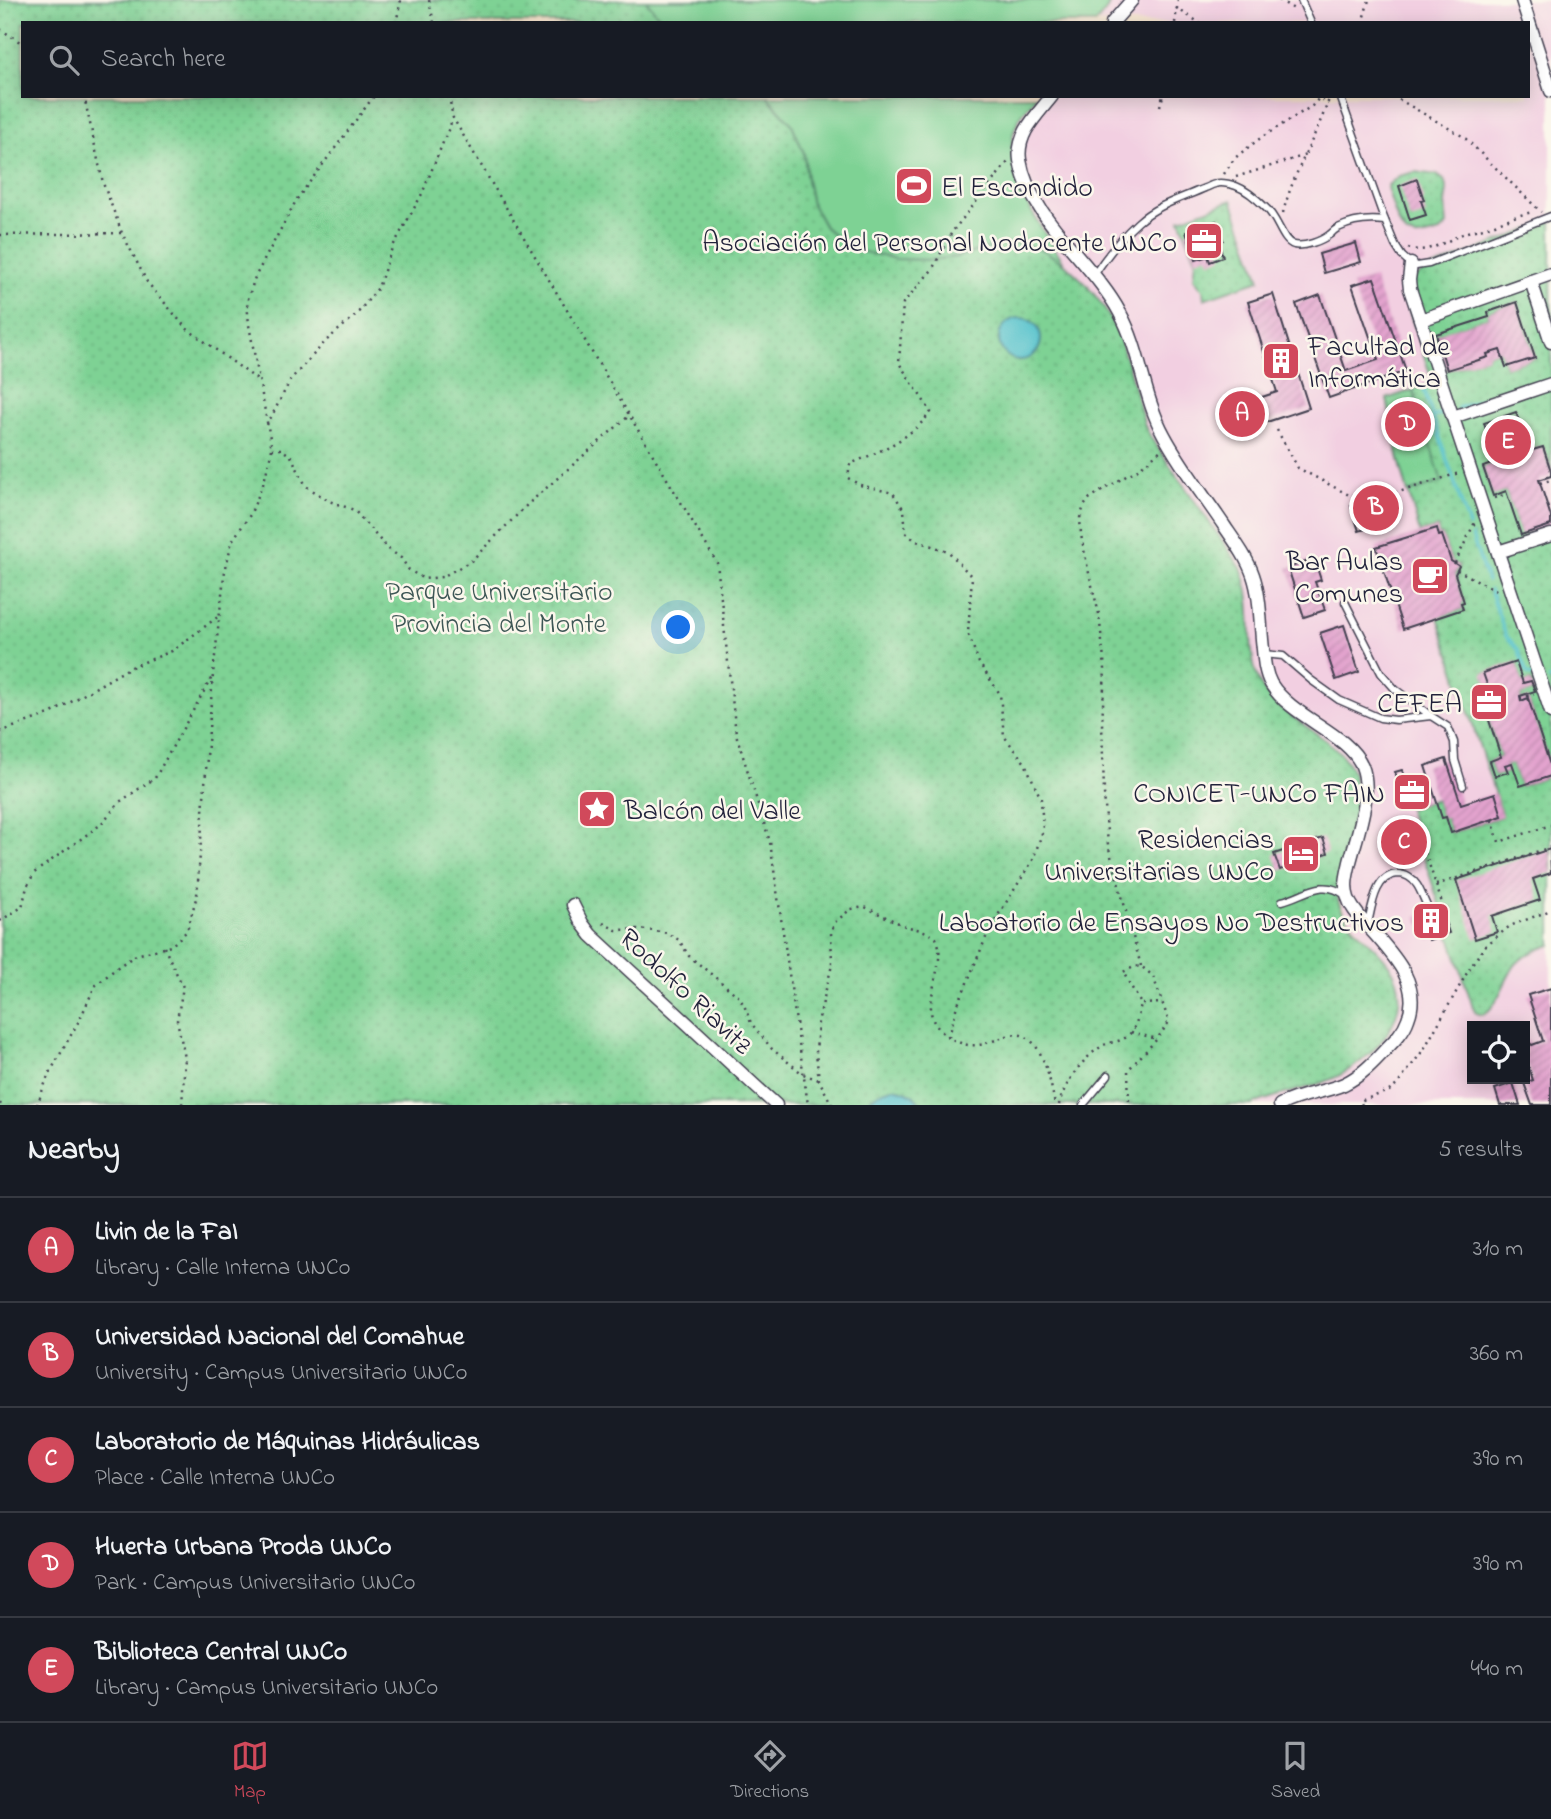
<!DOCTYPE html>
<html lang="en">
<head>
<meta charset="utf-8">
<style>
	:root { --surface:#171b24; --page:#242831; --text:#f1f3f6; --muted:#9ea1a6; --line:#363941; --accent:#d1495b }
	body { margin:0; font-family:"Indie Flower",sans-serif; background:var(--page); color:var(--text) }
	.controls { position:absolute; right:21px; bottom:21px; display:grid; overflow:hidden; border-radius:0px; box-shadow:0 4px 18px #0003 }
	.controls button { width:63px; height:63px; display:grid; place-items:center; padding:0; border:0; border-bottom:2px solid var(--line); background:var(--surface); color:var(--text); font:35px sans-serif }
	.you { position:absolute; left:679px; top:628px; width:24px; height:24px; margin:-18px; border:5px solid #fff; border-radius:50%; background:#1a73e8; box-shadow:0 0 0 10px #1a73e833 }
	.badge { display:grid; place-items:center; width:46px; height:46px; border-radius:50%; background:var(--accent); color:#fff; font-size:23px; font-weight:700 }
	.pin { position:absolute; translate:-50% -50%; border:4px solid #fff; box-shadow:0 2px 7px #0006 }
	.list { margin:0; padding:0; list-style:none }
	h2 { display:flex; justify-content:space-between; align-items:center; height:91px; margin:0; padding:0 28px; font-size:30px }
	h2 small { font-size:23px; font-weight:400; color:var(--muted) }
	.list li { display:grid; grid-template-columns:46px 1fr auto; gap:21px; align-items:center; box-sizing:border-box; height:105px; padding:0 28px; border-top:2px solid var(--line) }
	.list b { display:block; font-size:26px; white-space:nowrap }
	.list p { margin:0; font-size:23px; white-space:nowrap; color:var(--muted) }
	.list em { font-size:23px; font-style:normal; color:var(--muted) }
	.icon { flex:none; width:38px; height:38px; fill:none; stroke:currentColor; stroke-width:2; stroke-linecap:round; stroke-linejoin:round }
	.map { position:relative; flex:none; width:1551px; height:1105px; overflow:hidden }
	.search { position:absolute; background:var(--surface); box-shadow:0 4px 18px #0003; left:21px; right:21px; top:21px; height:77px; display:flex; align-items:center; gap:18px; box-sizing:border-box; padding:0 24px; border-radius:0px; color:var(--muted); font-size:26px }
	.sheet { height:616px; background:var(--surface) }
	nav { display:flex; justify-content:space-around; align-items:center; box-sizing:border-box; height:98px; border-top:2px solid var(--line); background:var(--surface); font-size:19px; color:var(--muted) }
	nav a { display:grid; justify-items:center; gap:4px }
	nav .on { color:var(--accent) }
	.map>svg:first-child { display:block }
	.built { fill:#f2cfe1; fill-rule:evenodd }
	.grass { fill:url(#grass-dots); stroke:#507a68; stroke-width:2; fill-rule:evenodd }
	.garden { fill:#7ed294; stroke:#507a68; stroke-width:2 }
	.water { fill:#55c2cc; stroke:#3c7284; stroke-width:2 }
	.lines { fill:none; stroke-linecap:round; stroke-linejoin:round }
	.stream { stroke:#55c2cc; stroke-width:3.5 }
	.building { fill:url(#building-hatch) }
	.lane-casing { stroke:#423f50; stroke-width:9 }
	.street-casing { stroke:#423f50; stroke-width:15 }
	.path { stroke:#423f50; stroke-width:2.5; stroke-dasharray:2 5; stroke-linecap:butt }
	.lane { stroke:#fff; stroke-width:6 }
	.street { stroke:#fff; stroke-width:12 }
	.labels { text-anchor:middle; stroke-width:5; stroke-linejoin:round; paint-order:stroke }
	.poi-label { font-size:28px; fill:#22223b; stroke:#fbf7ec; text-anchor:end }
	.park-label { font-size:28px; fill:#3e5756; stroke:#fbf7ec }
	.street-label { font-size:28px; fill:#22223b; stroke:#fbf7ec }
</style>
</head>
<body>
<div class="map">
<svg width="1551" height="1105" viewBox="0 0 1551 1105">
	<defs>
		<pattern id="grass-dots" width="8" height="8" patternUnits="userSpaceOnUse" patternTransform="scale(1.75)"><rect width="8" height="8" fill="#7ed294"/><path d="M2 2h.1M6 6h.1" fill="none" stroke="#6db480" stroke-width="1.8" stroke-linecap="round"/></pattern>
		<pattern id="building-hatch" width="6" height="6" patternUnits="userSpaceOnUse" patternTransform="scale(1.75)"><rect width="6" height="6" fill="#e3a3ce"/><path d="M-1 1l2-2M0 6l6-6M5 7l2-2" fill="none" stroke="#c28cb2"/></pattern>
	</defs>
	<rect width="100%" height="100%" fill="#fbf7ec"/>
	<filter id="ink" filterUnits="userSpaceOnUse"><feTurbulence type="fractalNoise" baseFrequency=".0143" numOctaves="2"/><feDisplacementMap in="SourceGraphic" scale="14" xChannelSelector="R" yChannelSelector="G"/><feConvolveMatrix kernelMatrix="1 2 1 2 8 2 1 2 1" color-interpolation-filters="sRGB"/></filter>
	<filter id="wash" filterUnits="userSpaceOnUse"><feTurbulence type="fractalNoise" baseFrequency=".00686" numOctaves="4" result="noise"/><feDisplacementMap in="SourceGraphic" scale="28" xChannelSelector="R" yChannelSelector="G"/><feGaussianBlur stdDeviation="1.57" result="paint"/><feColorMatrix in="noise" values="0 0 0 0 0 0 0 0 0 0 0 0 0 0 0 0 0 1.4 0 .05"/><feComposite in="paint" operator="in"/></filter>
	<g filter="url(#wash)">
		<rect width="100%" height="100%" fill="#f6e2ca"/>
		<!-- built -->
		<path class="built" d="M646,0H1551V1105H1251L1332,1079L1359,1063L1383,1040L1390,965L1349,919L1339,900L1337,889L1353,813L1356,792L1292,717L1269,697L1261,686L1256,673L1253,659L1247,584L1151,438L1145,426L1127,362L1117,331L792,124L767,96H1528V23H664ZM1472,1026H1525V1079H1472Z"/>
		<!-- grass -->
		<g class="grass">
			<path d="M0,0H646L664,23H23V96H767L792,124L804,153L807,179L812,204L825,227L956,257L999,245L1018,243L1043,250L1065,264L1086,284L1103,306L1117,331L1127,362L1145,426L1151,438L1241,568C1245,578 1248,588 1249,599C1253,631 1246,670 1268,696C1290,722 1345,743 1353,774C1361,803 1348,835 1341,863C1339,875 1335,887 1338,900C1345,927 1376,944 1390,966C1420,1012 1372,1061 1332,1079C1306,1090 1277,1094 1251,1105H0Z"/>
			<path d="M1415,172L1437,175L1444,180L1447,189L1445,203L1447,225C1443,232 1437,234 1429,235C1421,237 1414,239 1407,234C1398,229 1391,199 1387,188L1388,185L1399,176Z"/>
			<polygon points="1232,200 1260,280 1204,299 1203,290 1194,278 1196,260 1180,219"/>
			<path d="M1551,221V471L1543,447L1529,451L1516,412L1484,423L1497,462L1483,467L1493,495L1506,491L1521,534L1551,525V552L1548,553L1551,561V768L1528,699L1521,701L1520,696L1534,691L1532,681L1523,683L1516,663L1484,673L1491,696L1482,700L1501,757L1490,761L1495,776L1507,772L1505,765L1512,763L1520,786L1551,776V945C1538,949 1525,954 1516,964C1505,977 1497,1010 1482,1015L1476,1013L1473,1007L1408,809L1436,799L1442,818L1446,817L1451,833L1502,816L1438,617L1463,609L1461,603L1464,601L1455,574L1459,566L1451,561L1442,535L1439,536L1437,528L1420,533L1399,459L1387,399L1433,383L1403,292L1414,278L1427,270ZM1517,302L1535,358L1506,367L1500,350L1487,354V357L1447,370L1436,335L1489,317L1488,312Z"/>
		</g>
		<!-- garden -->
		<g class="garden">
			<polygon points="646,0 1111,0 1107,9 1096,23 664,23"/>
			<path d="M767,96H1037C1031,104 1021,113 1017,123C996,169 1041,227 1065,264L1043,250L1018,243L999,245L956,257L932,260L896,259L850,249L825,227L812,204L807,179L804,153L792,124Z"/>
			<polygon points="1413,390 1442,482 1408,493 1399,459 1387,399"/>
		</g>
		<!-- water -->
		<g class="water">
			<circle cx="1020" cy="339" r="21"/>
			<path d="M893,1088C906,1090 914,1094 921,1105H866C873,1094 881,1091 893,1088Z"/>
		</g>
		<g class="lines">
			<!-- stream -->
			<g class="stream">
				<polyline points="1423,387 1469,526"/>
				<polyline points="1458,408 1529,385"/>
				<polyline points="1433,417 1444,413"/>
				<polyline points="1472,536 1487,581"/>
				<polyline points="1490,590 1506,636 1518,649 1527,674 1532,676"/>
				<polyline points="1549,679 1551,679"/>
			</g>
		</g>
		<g id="blocks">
			<!-- building -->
			<g class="building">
				<polygon points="1417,179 1424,200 1421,201 1426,215 1410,220 1399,186"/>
				<polygon points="1216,221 1223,240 1218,242 1223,257 1210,262 1208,256 1196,260 1186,232"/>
				<polygon points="1356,243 1361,262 1324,273 1319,254"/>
				<polygon points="1374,278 1406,371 1329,398 1296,304 1320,295 1346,371 1378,360 1352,285"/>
				<polygon points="1273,294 1309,408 1231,434 1223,410 1277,392 1248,302"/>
				<polygon points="1517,302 1535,358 1506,367 1500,350 1487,354 1488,357 1447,370 1436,334 1489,317 1488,312"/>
				<polygon points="1516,412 1529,451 1543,447 1551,471 1551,476 1539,480 1551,517 1551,525 1521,535 1506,491 1493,496 1483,467 1497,462 1484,423"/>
				<polygon points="1373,499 1381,524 1359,531 1351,506"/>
				<polygon points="1437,528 1439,536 1442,535 1451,561 1459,566 1455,574 1464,602 1461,603 1463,609 1403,629 1376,547"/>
				<polygon points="1314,559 1321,580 1315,582 1325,610 1304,617 1288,568"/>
				<polygon points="1344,625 1359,672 1336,680 1320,633"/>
				<polygon points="1516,662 1523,683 1531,681 1535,691 1520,696 1521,701 1528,698 1551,768 1551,776 1520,786 1512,763 1505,765 1508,772 1495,776 1490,761 1501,757 1482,699 1491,696 1483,673"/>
				<polygon points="1446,759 1461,804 1495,793 1502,816 1451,833 1446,817 1442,818 1425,766"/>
				<polygon points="1402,770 1406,782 1417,778 1425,803 1408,809 1395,772"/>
				<polygon points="1413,825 1422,853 1409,857 1408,853 1395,858 1387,834"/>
				<polygon points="1323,838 1328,853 1280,870 1274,854"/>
				<polygon points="1550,849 1551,873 1533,879 1540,900 1492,916 1497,932 1475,939 1456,880"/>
				<polygon points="1440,908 1449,933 1429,940 1423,924 1420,925 1416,916"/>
				<polygon points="1551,988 1551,1105 1532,1105 1524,1083 1533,1080 1528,1065 1525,1066 1525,1039 1532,1045 1543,1041 1528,995"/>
				<polygon points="1513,1083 1520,1105 1500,1105 1495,1089"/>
			</g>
		</g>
	</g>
	<g filter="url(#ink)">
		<use href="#blocks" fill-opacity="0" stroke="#423f50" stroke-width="2"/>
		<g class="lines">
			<defs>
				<g id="lane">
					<polyline points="1301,0 1311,23"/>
					<polyline points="1340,96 1382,213 1395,245 1402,256 1411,264 1416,266 1429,264 1551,216"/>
					<path d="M1094,275C1106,257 1121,237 1138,222C1157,205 1182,198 1205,188C1208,187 1211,185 1215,184C1220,182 1230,184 1236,186C1247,190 1258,200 1266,208C1278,218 1282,242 1294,245C1305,247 1321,241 1329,235C1335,231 1331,232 1338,228C1352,221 1369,219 1385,221"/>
					<polyline points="1345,602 1381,673 1395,689 1431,716"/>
					<polyline points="1264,654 1283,656 1311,680 1339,700 1380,718 1396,720 1431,716 1448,727 1454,742 1455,760 1463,786"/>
					<path d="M1282,901C1304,896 1322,877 1345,895"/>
					<path d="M1368,924C1372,906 1375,875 1398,874C1406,874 1413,879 1417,885C1421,891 1424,900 1427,906"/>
					<polyline points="1083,1105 1108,1075"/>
				</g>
				<g id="street">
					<polyline points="1522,0 1551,91"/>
					<polyline points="1112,23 1132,0"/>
					<path d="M1052,96C1037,115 1016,134 1020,160C1029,218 1094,263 1120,313C1141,351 1143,397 1164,435C1181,467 1205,497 1225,527C1236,543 1247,558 1253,575C1261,598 1260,625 1263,649C1264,661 1265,673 1271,684C1292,718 1348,733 1362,766C1373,794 1357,834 1350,862C1347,875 1344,886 1348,898C1351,908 1359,916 1366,924C1388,950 1423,981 1408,1019C1404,1031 1395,1040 1386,1049C1374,1062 1361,1076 1344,1084C1323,1093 1299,1094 1280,1105"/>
					<polyline points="1411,264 1409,280 1410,289 1551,712"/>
					<polyline points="1531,281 1551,342"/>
					<polyline points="1421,320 1551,274"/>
					<polyline points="1453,417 1551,384"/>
					<polyline points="1498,552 1551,535"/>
					<polyline points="573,905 582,923 591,935 776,1105"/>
				</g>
			</defs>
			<!-- lane casing -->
			<use href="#lane" class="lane-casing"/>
			<!-- street casing -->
			<use href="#street" class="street-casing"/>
			<!-- path -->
			<g class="path">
				<polyline points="429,0 434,23"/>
				<polyline points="1279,0 1294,9"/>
				<polyline points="1176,8 1200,23"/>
				<polyline points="396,23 401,0"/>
				<polyline points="1175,23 1178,0"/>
				<polyline points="1362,23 1369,0"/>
				<polyline points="0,29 23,44"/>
				<polyline points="84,96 103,183 122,233 147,282 186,328 259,381"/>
				<polyline points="449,96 453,118 717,563 736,734 770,842 808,1105"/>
				<polyline points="1316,96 1328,104"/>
				<polyline points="1393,96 1464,137 1541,212"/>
				<polyline points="1160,106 1163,96"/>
				<polyline points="1224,174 1234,159 1241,153 1262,137 1312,106 1321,96"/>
				<polyline points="1236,177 1306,155"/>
				<path d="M1283,213C1293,172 1317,136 1330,96"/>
				<polyline points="0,235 122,233"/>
				<path d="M1408,248C1428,255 1447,240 1465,233C1471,230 1479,230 1486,227C1502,222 1516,215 1533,212"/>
				<polyline points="267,425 291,379 327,340 356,315 378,288 392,248 422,194 453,118"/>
				<polyline points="1277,430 1298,468 1349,495 1399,492 1459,473"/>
				<polyline points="272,449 281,449 291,456 306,486 329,501 354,510 387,548 401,558 409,570 424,579 442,577 471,561 528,504 630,415"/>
				<polyline points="1540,483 1551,480"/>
				<polyline points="1494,498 1507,494"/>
				<polyline points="1455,563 1475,522"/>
				<polyline points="1457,570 1498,591"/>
				<polyline points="1520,698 1534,694"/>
				<polyline points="0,732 52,713 129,668 172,651 219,616"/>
				<polyline points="1492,820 1499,842 1551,825"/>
				<polyline points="1421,850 1424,849 1445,912 1442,913"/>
				<polyline points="1436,885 1551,847"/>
				<polyline points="0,921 22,907 27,887 34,873 100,825 121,801 155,778 212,677"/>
				<polyline points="603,923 616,930 639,929 667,933 679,940 689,956 738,996 744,1005 751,1023 772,1049 803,1074 819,1080"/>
				<polyline points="164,947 183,987 177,1020 185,1058 182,1105"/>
				<polyline points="1141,966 1108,845 1104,793 1102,723 1105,669 1099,614 1088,569 1081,535 1080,518 1084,506 1090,498 1141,467 1161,450"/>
				<polyline points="1142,1004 1163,1003"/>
				<polyline points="1131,1032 1157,1039"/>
				<path d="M949,1037L956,1009L990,928L1033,860L1043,830L1041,799L1025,763L1004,736L1000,694L979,663L968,633L972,577L948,551L916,541L906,533L904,510L893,493L860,485L848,478L850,464C881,451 910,439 931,412L899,363L903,303L932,270L952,232L1008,162"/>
				<polyline points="0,1103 1,1105"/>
				<polyline points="37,1105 48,1076 80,1019 95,986 119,966 136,955 171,946 187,931 197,895 213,674 224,576 232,541 250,515 264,482 272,449 249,325 247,302 255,277 297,199 374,96"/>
				<path d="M832,1105L819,1080L816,1053L818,1022L832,965L831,932L835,922L851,909L865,907L905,926L924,931L936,938C937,941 939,945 939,948C942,967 924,1005 934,1022C940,1032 945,1035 954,1040C976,1052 989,1041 1010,1035C1042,1027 1051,1085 1055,1105"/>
				<path d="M1059,1105C1064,1083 1084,1056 1104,1045C1110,1042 1119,1042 1125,1038C1136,1031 1138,1016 1141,1004L1123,972L1134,967L1141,966L1153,976L1169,1022L1157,1039L1128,1070L1129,1105"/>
				<polyline points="1362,1105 1360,1101 1389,1091 1397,1085 1424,1049 1472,964 1485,946 1510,926 1551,910"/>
			</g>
			<!-- lane -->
			<use href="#lane" class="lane"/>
			<!-- street -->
			<use href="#street" class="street"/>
		</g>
	</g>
	<!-- icons -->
	<defs>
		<symbol id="stadium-square" viewBox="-11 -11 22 22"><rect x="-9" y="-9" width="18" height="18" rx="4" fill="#d1495b" stroke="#fbf7ec"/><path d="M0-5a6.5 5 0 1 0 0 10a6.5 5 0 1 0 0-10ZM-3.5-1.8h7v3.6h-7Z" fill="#fff"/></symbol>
		<symbol id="office-square" viewBox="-11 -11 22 22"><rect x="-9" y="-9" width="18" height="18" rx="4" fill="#d1495b" stroke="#fbf7ec"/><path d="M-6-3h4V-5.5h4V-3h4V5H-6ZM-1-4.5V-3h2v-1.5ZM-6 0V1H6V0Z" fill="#fff"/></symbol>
		<symbol id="building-square" viewBox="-11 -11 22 22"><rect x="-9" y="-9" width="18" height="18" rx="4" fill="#d1495b" stroke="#fbf7ec"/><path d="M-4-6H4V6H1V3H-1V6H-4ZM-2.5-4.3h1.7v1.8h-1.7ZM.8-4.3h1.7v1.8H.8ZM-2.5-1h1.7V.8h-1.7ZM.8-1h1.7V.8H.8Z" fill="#fff"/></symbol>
		<symbol id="cafe-square" viewBox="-11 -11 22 22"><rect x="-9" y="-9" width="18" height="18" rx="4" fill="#d1495b" stroke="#fbf7ec"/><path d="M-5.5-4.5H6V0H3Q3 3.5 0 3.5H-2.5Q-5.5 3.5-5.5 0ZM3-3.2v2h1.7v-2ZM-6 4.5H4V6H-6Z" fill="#fff"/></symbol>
		<symbol id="sight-square" viewBox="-11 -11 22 22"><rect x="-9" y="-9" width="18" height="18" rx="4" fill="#d1495b" stroke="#fbf7ec"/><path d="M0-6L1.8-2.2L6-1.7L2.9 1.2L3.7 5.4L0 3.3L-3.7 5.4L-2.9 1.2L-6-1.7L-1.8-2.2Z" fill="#fff"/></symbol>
		<symbol id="hotel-square" viewBox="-11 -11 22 22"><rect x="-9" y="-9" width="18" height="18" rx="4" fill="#d1495b" stroke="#fbf7ec"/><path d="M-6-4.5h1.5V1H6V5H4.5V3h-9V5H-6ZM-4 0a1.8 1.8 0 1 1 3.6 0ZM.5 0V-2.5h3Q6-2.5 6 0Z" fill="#fff"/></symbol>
	</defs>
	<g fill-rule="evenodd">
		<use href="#stadium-square" x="892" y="164" width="44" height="44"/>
		<use href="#office-square" x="1182" y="219" width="44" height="44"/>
		<use href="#building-square" x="1259" y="339" width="44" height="44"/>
		<use href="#cafe-square" x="1408" y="554" width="44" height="44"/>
		<use href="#office-square" x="1467" y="680" width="44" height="44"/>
		<use href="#office-square" x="1390" y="770" width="44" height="44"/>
		<use href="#sight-square" x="575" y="787" width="44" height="44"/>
		<use href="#hotel-square" x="1279" y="832" width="44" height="44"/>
		<use href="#building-square" x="1409" y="899" width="44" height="44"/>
	</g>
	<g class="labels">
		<!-- poi labels -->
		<g class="poi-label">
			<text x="941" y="196" text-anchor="start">El Escondido</text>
			<text x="1177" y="251">Asociación del Personal Nodocente UNCo</text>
			<text x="1308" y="355" text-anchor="start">Facultad de<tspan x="1308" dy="32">Informática</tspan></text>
			<text x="1403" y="570">Bar Aulas<tspan x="1403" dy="32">Comunes</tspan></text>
			<text x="1462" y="712">CEFEA</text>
			<text x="1385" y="802">CONICET-UNCo FAIN</text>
			<text x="624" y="819" text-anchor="start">Balcón del Valle</text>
			<text x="1274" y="848">Residencias<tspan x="1274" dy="32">Universitarias UNCo</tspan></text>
			<text x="1404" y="931">Laboatorio de Ensayos No Destructivos</text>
		</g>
		<!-- park labels -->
		<g class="park-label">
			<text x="499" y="600">Parque Universitario<tspan x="499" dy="32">Provincia del Monte</tspan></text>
		</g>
		<!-- street labels -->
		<g class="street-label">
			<text transform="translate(687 990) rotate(43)" y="10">Rodolfo Riavitz</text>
		</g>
	</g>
</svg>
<div class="controls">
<button><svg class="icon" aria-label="locate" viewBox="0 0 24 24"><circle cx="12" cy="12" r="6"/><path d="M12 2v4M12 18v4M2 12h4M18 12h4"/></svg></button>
</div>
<div class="you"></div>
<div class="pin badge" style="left:1242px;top:414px">A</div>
<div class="pin badge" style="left:1376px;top:508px">B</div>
<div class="pin badge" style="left:1404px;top:842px">C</div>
<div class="pin badge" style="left:1408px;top:424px">D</div>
<div class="pin badge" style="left:1508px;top:442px">E</div>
<div class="search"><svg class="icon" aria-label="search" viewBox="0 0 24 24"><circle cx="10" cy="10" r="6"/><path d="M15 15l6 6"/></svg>Search here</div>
</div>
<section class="sheet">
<h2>Nearby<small>5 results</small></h2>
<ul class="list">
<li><span class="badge">A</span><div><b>Livin de la FaI</b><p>Library · Calle Interna UNCo</p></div><em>310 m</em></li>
<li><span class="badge">B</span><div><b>Universidad Nacional del Comahue</b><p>University · Campus Universitario UNCo</p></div><em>360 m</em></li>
<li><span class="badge">C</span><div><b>Laboratorio de Máquinas Hidráulicas</b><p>Place · Calle Interna UNCo</p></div><em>390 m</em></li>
<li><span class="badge">D</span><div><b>Huerta Urbana Proda UNCo</b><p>Park · Campus Universitario UNCo</p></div><em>390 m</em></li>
<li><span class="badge">E</span><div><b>Biblioteca Central UNCo</b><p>Library · Campus Universitario UNCo</p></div><em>440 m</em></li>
</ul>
</section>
<nav>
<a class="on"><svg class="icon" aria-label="map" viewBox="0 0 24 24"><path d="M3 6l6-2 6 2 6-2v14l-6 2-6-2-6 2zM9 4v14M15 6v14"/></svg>Map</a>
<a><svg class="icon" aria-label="directions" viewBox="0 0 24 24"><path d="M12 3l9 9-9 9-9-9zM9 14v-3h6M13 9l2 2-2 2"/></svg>Directions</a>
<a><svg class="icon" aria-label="saved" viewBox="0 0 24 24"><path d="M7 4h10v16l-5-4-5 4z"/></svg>Saved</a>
</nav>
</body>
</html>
